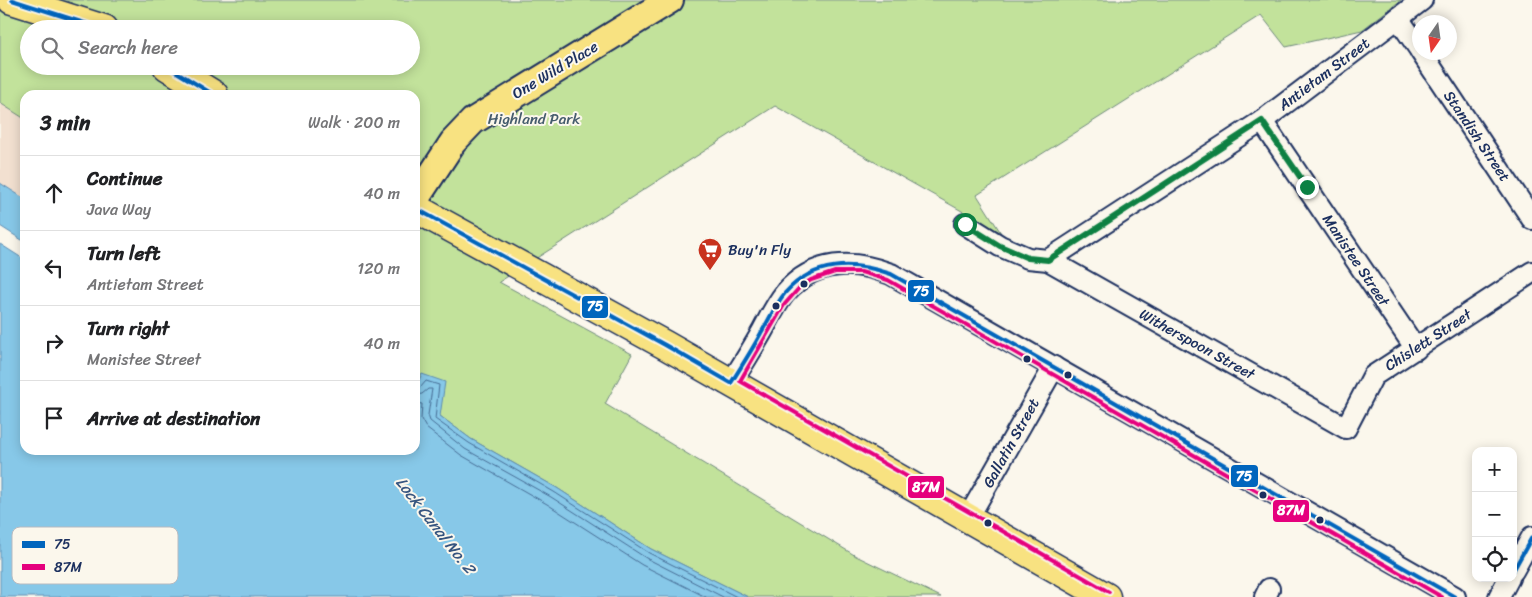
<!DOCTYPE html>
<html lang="en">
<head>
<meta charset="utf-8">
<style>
	:root { --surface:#fff; --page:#f6f6f6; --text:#202124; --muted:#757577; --line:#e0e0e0 }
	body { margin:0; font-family:Sriracha,sans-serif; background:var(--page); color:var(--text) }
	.controls { position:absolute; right:15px; bottom:15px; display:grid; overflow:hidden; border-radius:10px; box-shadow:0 2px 12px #0003 }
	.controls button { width:45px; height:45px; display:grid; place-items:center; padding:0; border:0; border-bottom:1px solid var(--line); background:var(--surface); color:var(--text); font:25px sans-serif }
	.compass { position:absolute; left:1412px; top:15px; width:45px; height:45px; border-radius:50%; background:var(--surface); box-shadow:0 2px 12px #0003; rotate:193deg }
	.stop { position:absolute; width:15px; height:15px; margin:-11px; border:4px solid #0b8043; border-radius:50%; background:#fff }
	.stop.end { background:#0b8043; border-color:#fff; box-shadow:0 1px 5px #0008 }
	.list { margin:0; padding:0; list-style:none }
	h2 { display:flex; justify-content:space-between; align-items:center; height:65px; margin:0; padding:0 20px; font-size:21px }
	h2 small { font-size:16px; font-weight:400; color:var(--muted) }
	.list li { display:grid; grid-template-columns:32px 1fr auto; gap:15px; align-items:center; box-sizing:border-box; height:75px; padding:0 20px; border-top:1px solid var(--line) }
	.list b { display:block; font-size:19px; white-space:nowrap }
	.list p { margin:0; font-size:16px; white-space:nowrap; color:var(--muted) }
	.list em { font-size:16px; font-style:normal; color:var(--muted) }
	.icon { flex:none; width:28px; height:28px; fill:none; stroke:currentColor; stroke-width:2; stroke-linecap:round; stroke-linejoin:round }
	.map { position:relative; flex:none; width:1532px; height:597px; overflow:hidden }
	.search { position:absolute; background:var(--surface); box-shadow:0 2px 12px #0003; left:20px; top:20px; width:400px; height:55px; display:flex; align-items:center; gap:12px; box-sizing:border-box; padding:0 18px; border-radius:28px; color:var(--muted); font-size:19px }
	.panel { position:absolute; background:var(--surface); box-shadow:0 2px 12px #0003; left:20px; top:90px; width:400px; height:365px; border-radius:15px }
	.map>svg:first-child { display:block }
	.built { fill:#f2e0d0 }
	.green { fill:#c2e29b; stroke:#6e887c; fill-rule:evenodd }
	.water { fill:#87c8e8; stroke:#5c8bb1 }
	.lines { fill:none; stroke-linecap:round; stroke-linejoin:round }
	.shore { stroke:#466c95; stroke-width:1 }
	.minor-casing { stroke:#1b2f5e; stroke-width:24 }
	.major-casing { stroke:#1b2f5e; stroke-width:30 }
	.highway-casing { stroke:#1b2f5e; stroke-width:31 }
	.minor { stroke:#fbf7ec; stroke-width:20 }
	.major { stroke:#f8e281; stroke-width:26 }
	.highway { stroke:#f8e281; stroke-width:28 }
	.bus-1-casing { stroke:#fbf7ec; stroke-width:8 }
	.bus-2-casing { stroke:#fbf7ec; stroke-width:8 }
	.bus-1 { stroke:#0065bd; stroke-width:4 }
	.bus-2 { stroke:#e5007d; stroke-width:4 }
	.route { stroke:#0b8043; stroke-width:6 }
	.bus-dot { fill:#1b2f5e; stroke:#fbf7ec; stroke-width:2 }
	.labels { text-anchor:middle; stroke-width:4; stroke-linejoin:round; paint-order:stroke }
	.street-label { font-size:15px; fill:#1b2f5e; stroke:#fbf7ec }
	.park-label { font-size:15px; fill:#455c6d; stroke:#fbf7ec }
	.poi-label { font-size:15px; fill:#1b2f5e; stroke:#fbf7ec; text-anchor:start }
	.water-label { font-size:16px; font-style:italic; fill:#365580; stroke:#fbf7ec }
	.key { fill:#fbf7ec; stroke:#b8bbc1; stroke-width:1 }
	.key-label { font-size:14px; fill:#1b2f5e }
	.line-badge { stroke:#fbf7ec; stroke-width:2 }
	.badge-label { font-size:14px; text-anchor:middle; font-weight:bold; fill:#fff }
</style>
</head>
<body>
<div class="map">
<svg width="1532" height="597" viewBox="0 0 1532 597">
	<rect width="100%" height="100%" fill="#fbf7ec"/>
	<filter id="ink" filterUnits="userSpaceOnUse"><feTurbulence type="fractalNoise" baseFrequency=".02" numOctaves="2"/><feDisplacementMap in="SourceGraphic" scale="10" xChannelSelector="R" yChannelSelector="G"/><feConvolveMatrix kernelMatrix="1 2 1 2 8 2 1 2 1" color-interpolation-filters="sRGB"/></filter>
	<g filter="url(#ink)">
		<!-- built -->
		<polygon class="built" points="0,103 25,119 25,199 0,183"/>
		<!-- green -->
		<path class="green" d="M0,0H1401L1362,30L1286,47L1261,15L977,195L1001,233L775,106L499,282L632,354L605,404L856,556L941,597H748L651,549L557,488L471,439L440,416L422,374L415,388V95H25V119L0,103ZM29,29H411V66H29Z"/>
		<!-- water -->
		<g class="water">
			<polygon points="0,183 25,199 25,242 0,226"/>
			<polygon points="0,244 25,260 25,450 415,450 415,388 422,374 445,382 440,416 471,439 557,488 651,549 748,597 0,597"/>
		</g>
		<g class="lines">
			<!-- shore -->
			<g class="shore">
				<polyline points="415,389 420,388 426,381 439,385 435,419 469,443 554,492 649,553 737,597"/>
				<polyline points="415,395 422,394 428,389 432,389 428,415 430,421 465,449 551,497 646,558 723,597"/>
				<polyline points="415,403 422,404 421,419 426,428 461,455 547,504 642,565 706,597"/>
			</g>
			<defs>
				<g id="minor">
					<polyline points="1398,18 1420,50"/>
					<polyline points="1421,52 1532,219"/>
					<polyline points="1262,121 1416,349"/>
					<polyline points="965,224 1000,246 1028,258 1048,260 1346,428 1373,376 1532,272"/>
					<polyline points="1048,260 1262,121 1422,0"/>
					<path d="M731,383C742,365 753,348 763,330C770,317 776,304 785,293C814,260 852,259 891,274L1455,597"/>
					<polyline points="968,518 1054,367"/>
					<polyline points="1513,571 1532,537"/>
					<polyline points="1265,597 1269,589"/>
					<polyline points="1499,597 1509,578"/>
				</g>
				<polyline id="major" points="415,200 453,142 473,121 670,0"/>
				<g id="highway">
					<polyline points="12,0 104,29"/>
					<polyline points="167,66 214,95"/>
					<polyline points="415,208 665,345 1106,597"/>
				</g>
			</defs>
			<!-- minor casing -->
			<use href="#minor" class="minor-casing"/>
			<!-- major casing -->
			<use href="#major" class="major-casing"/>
			<!-- highway casing -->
			<use href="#highway" class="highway-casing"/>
			<!-- minor -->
			<use href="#minor" class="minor"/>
			<!-- major -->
			<use href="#major" class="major"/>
			<!-- highway -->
			<use href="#highway" class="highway"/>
			<defs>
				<g id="bus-1">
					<polyline points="12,0 103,29"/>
					<polyline points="167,66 214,95"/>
					<path d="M415,208L665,345L731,383C741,367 752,350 761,333C769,320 775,305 785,293C813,261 853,261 891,274L1455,597"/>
					<polyline points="1513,571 1532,537"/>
				</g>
				<polyline id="bus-2" points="1109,592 740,381 784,305 800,287 811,280 835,272 861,272 888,280 1442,597"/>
			</defs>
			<!-- bus-1 casing -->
			<use href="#bus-1" class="bus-1-casing"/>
			<!-- bus-2 casing -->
			<use href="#bus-2" class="bus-2-casing"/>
			<!-- bus-1 -->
			<use href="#bus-1" class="bus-1"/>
			<!-- bus-2 -->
			<use href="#bus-2" class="bus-2"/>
		</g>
	</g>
	<g class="lines" filter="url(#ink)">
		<!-- route -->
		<polyline class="route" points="965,224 1000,246 1028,258 1048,260 1262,121 1307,187"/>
	</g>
	<!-- icons -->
	<defs>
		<symbol id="supermarket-pin" viewBox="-11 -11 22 30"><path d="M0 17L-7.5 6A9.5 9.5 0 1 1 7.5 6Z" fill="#c8321e" stroke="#fbf7ec"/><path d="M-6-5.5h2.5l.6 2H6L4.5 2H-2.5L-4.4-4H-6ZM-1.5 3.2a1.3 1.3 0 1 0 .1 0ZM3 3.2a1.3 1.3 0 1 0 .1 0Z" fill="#fff"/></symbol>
	</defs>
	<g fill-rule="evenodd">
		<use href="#supermarket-pin" x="696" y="236" width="28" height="38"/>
	</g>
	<!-- markers -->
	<g class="bus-dot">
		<circle cx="804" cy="284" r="4.5"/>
		<circle cx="776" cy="306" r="4.5"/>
		<circle cx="1027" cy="359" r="4.5"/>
		<circle cx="1068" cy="375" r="4.5"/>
		<circle cx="1263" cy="495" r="4.5"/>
		<circle cx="1320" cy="520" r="4.5"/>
		<circle cx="988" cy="523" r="4.5"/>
	</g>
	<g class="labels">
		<!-- street labels -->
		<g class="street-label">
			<text transform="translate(555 70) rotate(-31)" y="5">One Wild Place</text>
			<text transform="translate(1324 74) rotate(-37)" y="5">Antietam Street</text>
			<text transform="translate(1477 136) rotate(56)" y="5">Standish Street</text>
			<text transform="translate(1356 260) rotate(56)" y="5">Manistee Street</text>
			<text transform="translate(1428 340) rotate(-33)" y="5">Chislett Street</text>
			<text transform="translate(1197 344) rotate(29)" y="5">Witherspoon Street</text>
			<text transform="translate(1011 443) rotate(-61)" y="5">Gallatin Street</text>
		</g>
		<!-- park labels -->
		<g class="park-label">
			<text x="534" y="124">Highland Park</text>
		</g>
		<!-- poi labels -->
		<g class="poi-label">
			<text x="728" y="255">Buy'n Fly</text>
		</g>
		<!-- water labels -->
		<g class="water-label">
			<text transform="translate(436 525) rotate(52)" y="6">Lock Canal No. 2</text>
		</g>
	</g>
	<!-- legend -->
	<rect x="12" y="527" width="166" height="57" rx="8" class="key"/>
	<rect x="22" y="541" width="23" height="7" fill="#0065bd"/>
	<rect x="22" y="564" width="23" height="6" fill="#e5007d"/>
	<g class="key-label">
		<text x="54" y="549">75</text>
		<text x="54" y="572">87M</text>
	</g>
	<g class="line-badge">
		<rect x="907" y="279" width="28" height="24" rx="5" fill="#0065bd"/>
		<rect x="581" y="295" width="28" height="24" rx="5" fill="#0065bd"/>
		<rect x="1230" y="464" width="29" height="24" rx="5" fill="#0065bd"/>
		<rect x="907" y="475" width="38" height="24" rx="5" fill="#e5007d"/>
		<rect x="1272" y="499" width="38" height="24" rx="5" fill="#e5007d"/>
	</g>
	<g class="badge-label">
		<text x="921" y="296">75</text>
		<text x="595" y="311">75</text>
		<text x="1244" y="481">75</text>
		<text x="926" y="492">87M</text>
		<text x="1291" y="515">87M</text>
	</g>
</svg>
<div class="controls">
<button>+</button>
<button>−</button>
<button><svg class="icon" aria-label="locate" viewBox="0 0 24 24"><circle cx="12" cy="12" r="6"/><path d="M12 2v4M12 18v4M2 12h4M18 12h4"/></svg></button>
</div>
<svg class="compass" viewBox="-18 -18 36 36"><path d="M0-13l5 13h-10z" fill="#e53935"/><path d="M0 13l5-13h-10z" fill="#757577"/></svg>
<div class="stop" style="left:965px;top:224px"></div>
<div class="stop end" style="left:1307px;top:187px"></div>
<div class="search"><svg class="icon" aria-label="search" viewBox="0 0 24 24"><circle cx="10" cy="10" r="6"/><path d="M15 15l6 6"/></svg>Search here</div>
<section class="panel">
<h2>3 min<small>Walk · 200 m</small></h2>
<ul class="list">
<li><svg class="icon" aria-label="ahead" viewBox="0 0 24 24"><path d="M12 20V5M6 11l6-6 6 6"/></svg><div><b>Continue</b><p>Java Way</p></div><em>40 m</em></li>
<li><svg class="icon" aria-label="left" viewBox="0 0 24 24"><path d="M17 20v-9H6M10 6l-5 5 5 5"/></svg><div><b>Turn left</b><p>Antietam Street</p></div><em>120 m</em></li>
<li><svg class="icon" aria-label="right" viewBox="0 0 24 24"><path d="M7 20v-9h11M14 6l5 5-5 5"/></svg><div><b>Turn right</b><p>Manistee Street</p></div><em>40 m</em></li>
<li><svg class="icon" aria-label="arrive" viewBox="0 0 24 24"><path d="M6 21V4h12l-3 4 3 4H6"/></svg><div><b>Arrive at destination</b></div></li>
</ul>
</section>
</div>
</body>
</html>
